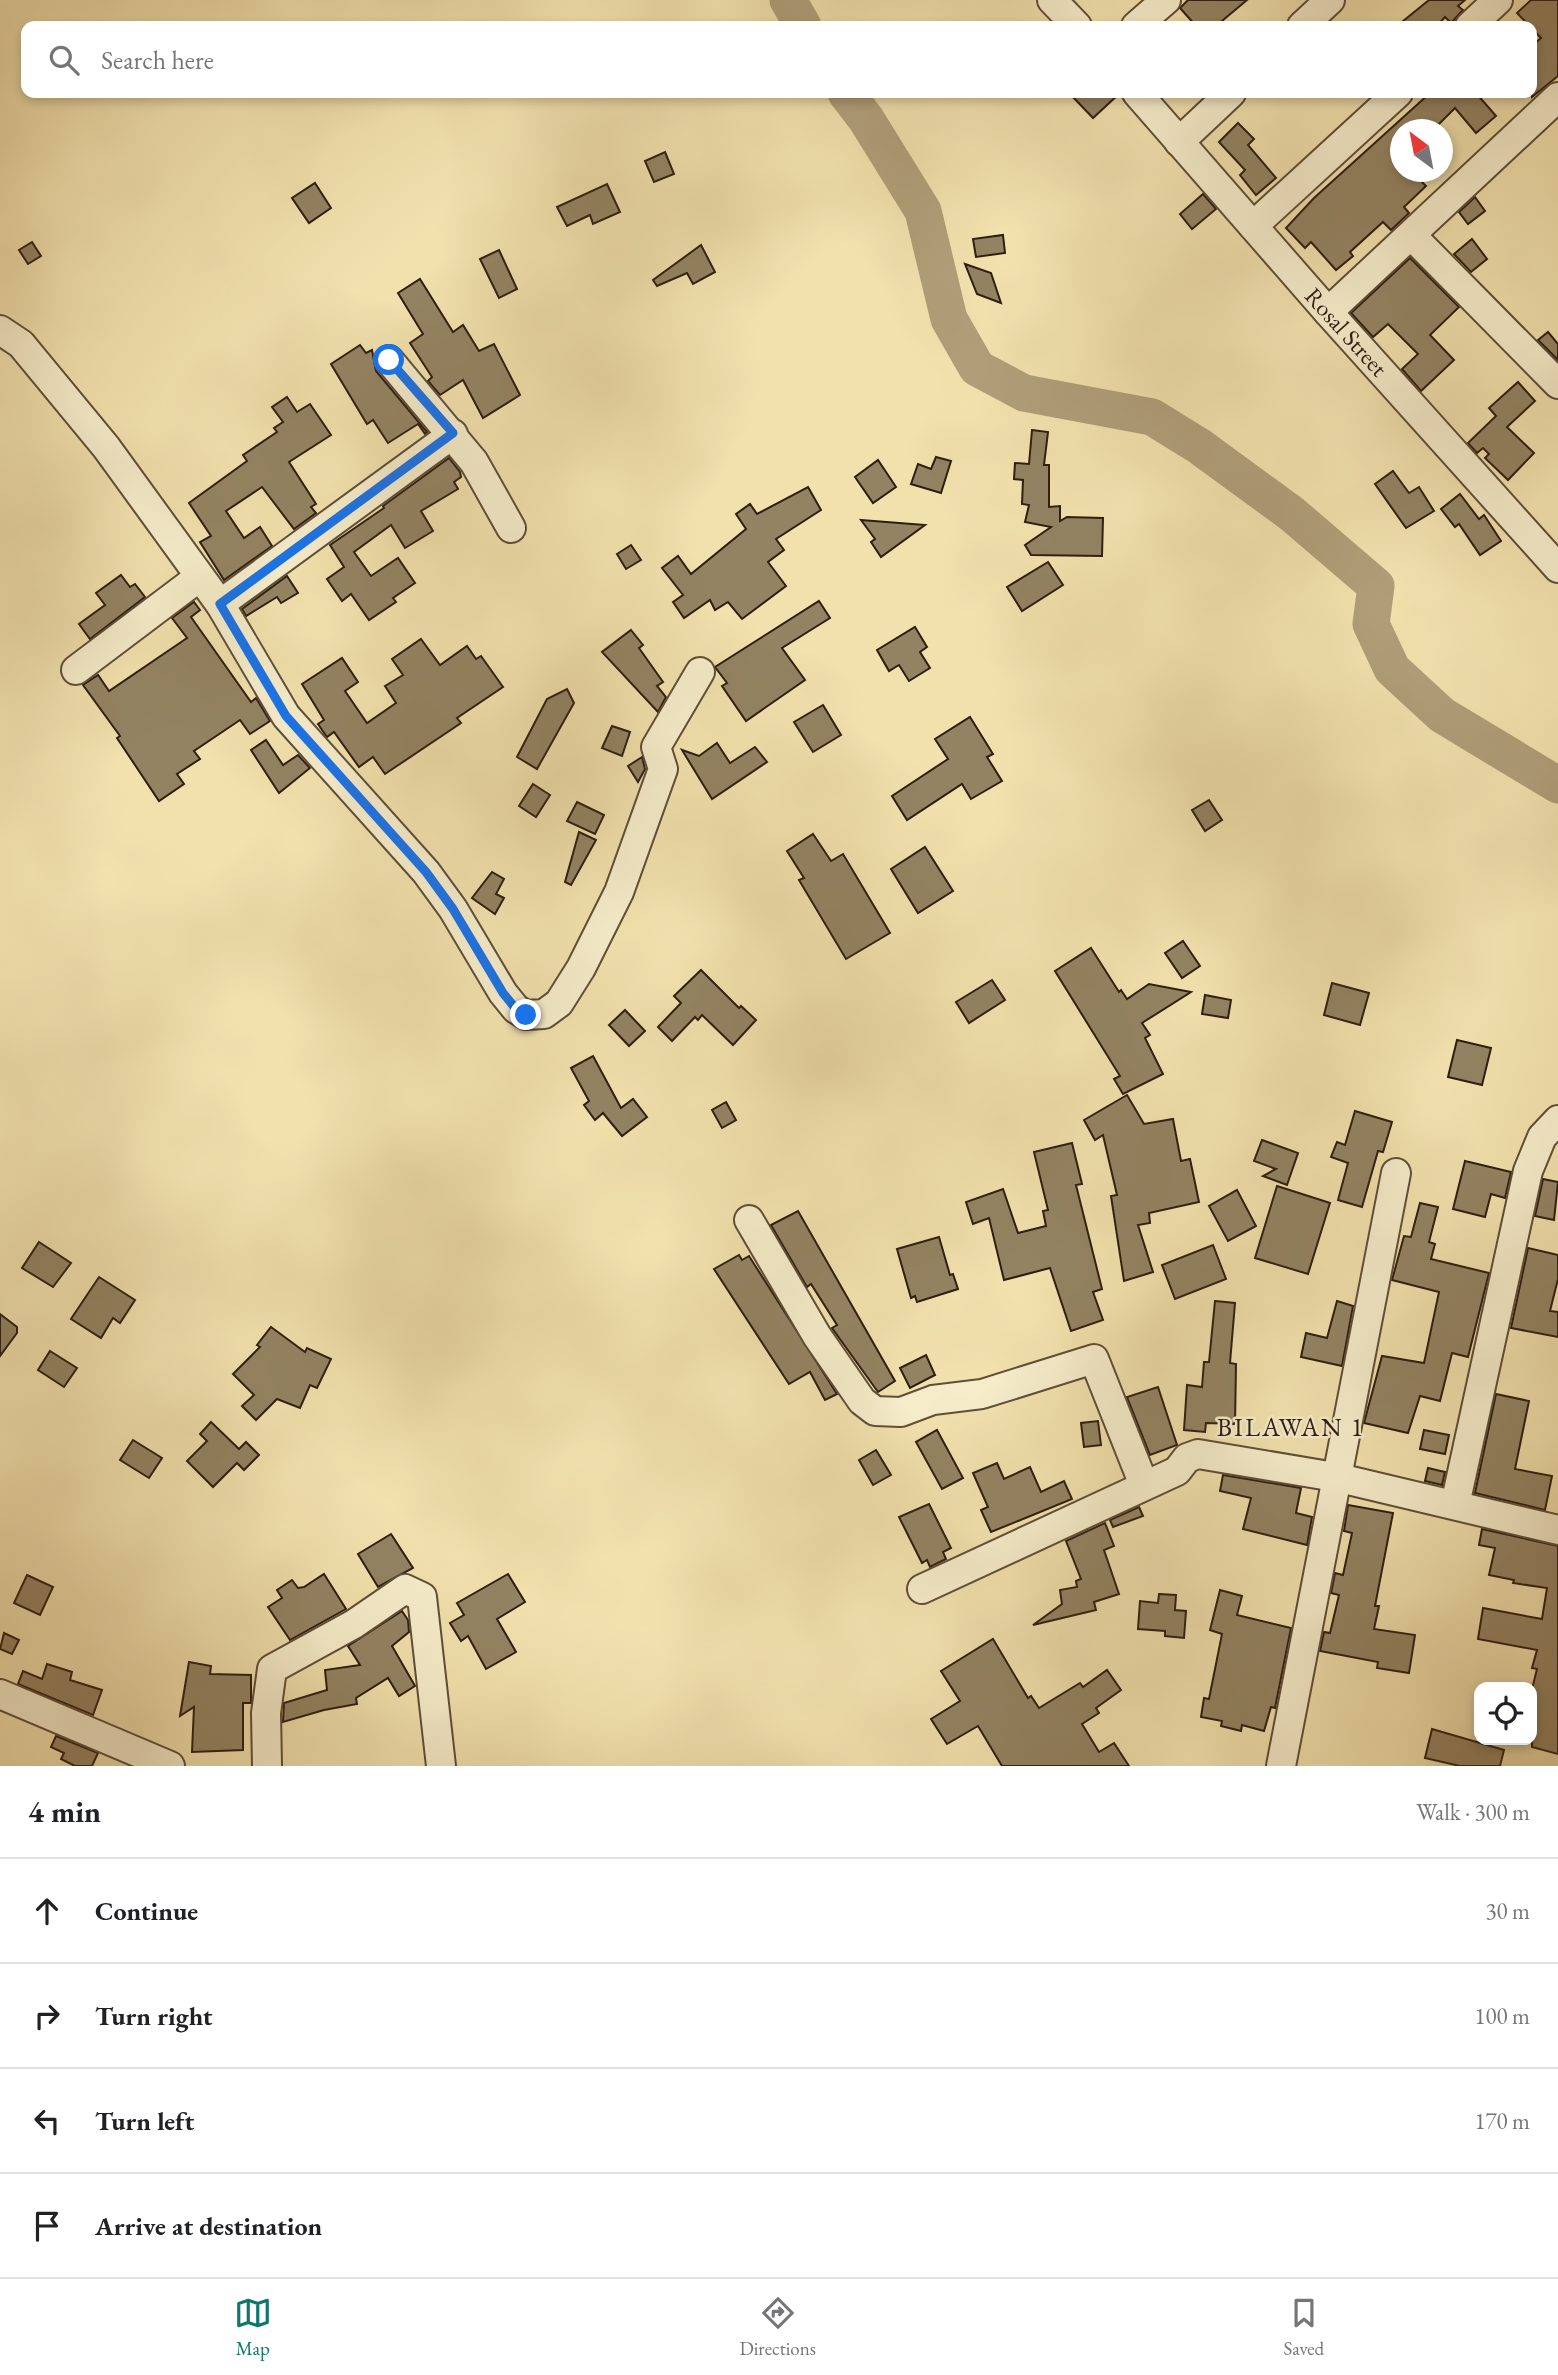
<!DOCTYPE html>
<html lang="en">
<head>
<meta charset="utf-8">
<style>
	:root { --surface:#fff; --page:#f6f6f6; --text:#202124; --muted:#757577; --line:#e0e0e0; --accent:#0f766e }
	body { margin:0; font-family:"EB Garamond",serif; background:var(--page); color:var(--text) }
	.controls { position:absolute; right:21px; bottom:21px; display:grid; overflow:hidden; border-radius:14px; box-shadow:0 4px 10px #0003 }
	.controls button { width:63px; height:63px; display:grid; place-items:center; padding:0; border:0; border-bottom:2px solid var(--line); background:var(--surface); color:var(--text); font:35px sans-serif }
	.compass { position:absolute; left:1390px; top:119px; width:63px; height:63px; border-radius:50%; background:var(--surface); box-shadow:0 4px 10px #0003; rotate:328deg }
	.stop { position:absolute; width:21px; height:21px; margin:-16px; border:5px solid #1a73e8; border-radius:50%; background:#fff }
	.stop.end { background:#1a73e8; border-color:#fff; box-shadow:0 2px 7px #0008 }
	.list { margin:0; padding:0; list-style:none }
	h2 { display:flex; justify-content:space-between; align-items:center; height:91px; margin:0; padding:0 28px; font-size:30px }
	h2 small { font-size:23px; font-weight:400; color:var(--muted) }
	.list li { display:grid; grid-template-columns:46px 1fr auto; gap:21px; align-items:center; box-sizing:border-box; height:105px; padding:0 28px; border-top:2px solid var(--line) }
	.list b { display:block; font-size:26px; white-space:nowrap }
	.list em { font-size:23px; font-style:normal; color:var(--muted) }
	.icon { flex:none; width:38px; height:38px; fill:none; stroke:currentColor; stroke-width:2; stroke-linecap:round; stroke-linejoin:round }
	.map { position:relative; flex:none; width:1558px; height:1766px; overflow:hidden }
	.search { position:absolute; background:var(--surface); box-shadow:0 4px 10px #0003; left:21px; right:21px; top:21px; height:77px; display:flex; align-items:center; gap:18px; box-sizing:border-box; padding:0 24px; border-radius:14px; color:var(--muted); font-size:26px }
	.sheet { height:511px; background:var(--surface) }
	nav { display:flex; justify-content:space-around; align-items:center; box-sizing:border-box; height:98px; border-top:2px solid var(--line); background:var(--surface); font-size:19px; color:var(--muted) }
	nav a { display:grid; justify-items:center; gap:4px }
	nav .on { color:var(--accent) }
	.map>svg:first-child { display:block }
	.lines { fill:none; stroke-linecap:round; stroke-linejoin:round }
	.river { stroke:#af9e78; stroke-width:37 }
	.building { fill:#938362; stroke:#2e1d11; stroke-width:2 }
	.minor-casing { stroke:#5f4e38; stroke-width:32 }
	.minor { stroke:#f6ecca; stroke-width:28 }
	.route { stroke:#1a73e8; stroke-width:9 }
	.labels { text-anchor:middle; stroke-width:5; stroke-linejoin:round; paint-order:stroke }
	.street-label { font-size:24px; fill:#2e1d11; stroke:#f6ecca }
	.neighbourhood-label { font-size:26px; letter-spacing:2px; fill:#2e1d11; stroke:#f6ecca }
</style>
</head>
<body>
<div class="map">
<svg width="1558" height="1766" viewBox="0 0 1558 1766">
	<rect width="100%" height="100%" fill="#f1e1ad"/>
	<filter id="stains"><feTurbulence type="fractalNoise" baseFrequency=".00286" numOctaves="4"/><feColorMatrix values="0 0 0 0 .2 0 0 0 0 .09 0 0 0 0 .02 0 0 0 .5 -.17"/></filter>
	<radialGradient id="worn" r=".72"><stop offset=".6" stop-color="#630" stop-opacity="0"/><stop offset="1" stop-color="#630" stop-opacity=".3"/></radialGradient>
	<g class="lines">
		<!-- river -->
		<g class="river">
			<polyline points="788,0 803,26"/>
			<polyline points="846,93 866,119 923,211 949,319 977,368 1024,393 1152,417 1199,446 1292,514 1376,586 1371,624 1392,669 1442,715 1558,785"/>
		</g>
	</g>
	<!-- building -->
	<g class="building">
		<polygon points="1188,0 1247,0 1216,26 1196,26 1180,8"/>
		<polygon points="1429,0 1465,0 1458,6 1463,10 1451,23 1445,17 1437,26 1397,26"/>
		<polygon points="1531,0 1558,0 1558,76 1532,97 1532,46 1541,38 1517,13"/>
		<polygon points="1069,93 1120,93 1093,118"/>
		<polygon points="1430,93 1476,93 1496,116 1476,133 1455,108 1433,130 1401,130 1401,172 1412,172 1426,186 1404,207 1409,213 1391,230 1383,222 1350,252 1353,256 1336,270 1311,242 1305,248 1286,228 1314,198"/>
		<polygon points="1238,123 1254,139 1248,145 1276,178 1256,195 1240,175 1245,170 1219,142"/>
		<polygon points="665,152 674,174 654,182 645,161"/>
		<polygon points="315,183 331,208 309,223 292,198"/>
		<polygon points="607,184 620,212 593,224 590,215 567,226 557,207"/>
		<polygon points="1203,194 1216,209 1192,229 1180,214"/>
		<polygon points="1475,197 1485,211 1468,224 1459,212"/>
		<polygon points="1003,235 1005,253 976,257 973,239"/>
		<polygon points="1472,239 1487,259 1471,272 1454,254"/>
		<polygon points="32,242 41,256 28,264 19,250"/>
		<polygon points="701,245 715,272 693,284 687,273 657,286 653,280"/>
		<polygon points="499,250 517,289 499,298 480,259"/>
		<polygon points="1410,258 1459,307 1430,335 1454,360 1421,391 1402,369 1418,354 1388,324 1373,337 1351,313"/>
		<polygon points="965,264 991,273 1001,303 977,294"/>
		<polygon points="420,279 453,332 463,325 479,351 494,344 520,395 483,418 463,380 440,395 428,381 432,377 410,343 423,334 398,293"/>
		<polygon points="1548,332 1558,344 1558,360 1538,340"/>
		<polygon points="360,345 366,353 372,350 376,371 427,432 425,434 418,424 388,443 373,420 367,424 331,364"/>
		<polygon points="1518,382 1535,401 1507,427 1534,453 1508,480 1485,458 1489,454 1483,448 1477,453 1468,443 1496,416 1489,408"/>
		<polygon points="287,397 297,412 310,404 331,435 289,462 316,504 311,507 316,513 294,529 262,487 226,511 244,538 260,527 272,546 224,580 200,542 211,536 189,503 247,461 243,455 277,432 274,428 283,422 272,407"/>
		<polygon points="1032,430 1048,432 1044,465 1049,465 1049,507 1060,506 1060,521 1067,517 1103,518 1102,556 1031,555 1025,545 1051,527 1025,522 1029,505 1022,504 1023,480 1014,479 1015,463 1029,464"/>
		<polygon points="936,457 951,461 941,493 911,484 918,464 931,469"/>
		<polygon points="449,458 460,472 461,477 454,482 458,489 421,511 433,531 405,548 391,525 354,552 371,576 398,558 415,583 393,598 396,602 369,620 351,594 342,601 327,579 344,567 330,545 384,508 383,506"/>
		<polygon points="878,460 896,487 873,503 855,477"/>
		<polygon points="1393,471 1409,493 1419,487 1434,511 1406,528 1375,484"/>
		<polygon points="808,487 821,510 776,539 784,550 768,562 786,586 742,619 728,602 715,610 710,600 684,618 673,602 683,595 662,568 678,556 691,574 746,529 736,514 750,504 757,514"/>
		<polygon points="1460,494 1479,519 1484,515 1501,541 1480,555 1459,524 1455,527 1441,509"/>
		<polygon points="861,520 925,525 881,557 871,542 875,539"/>
		<polygon points="631,545 641,560 626,569 617,554"/>
		<polygon points="1048,562 1063,585 1022,611 1007,587"/>
		<polygon points="121,575 130,587 135,584 145,597 90,639 79,624 105,605 96,593"/>
		<polygon points="287,576 298,593 281,603 277,597 246,616 242,609"/>
		<polygon points="819,601 830,618 782,648 805,680 746,721 722,686 727,683 715,667"/>
		<polygon points="194,602 200,610 191,617 251,702 256,698 270,721 250,734 240,720 194,751 200,759 177,774 184,784 159,801 117,738 120,736 83,685 98,675 109,691 187,638 172,618"/>
		<polygon points="915,627 927,647 920,652 930,668 909,681 899,665 889,671 877,650"/>
		<polygon points="631,630 643,645 639,648 663,682 657,686 666,697 658,712 602,652"/>
		<polygon points="421,639 440,665 467,646 476,659 481,656 503,687 457,718 461,723 385,774 373,757 359,767 334,732 327,737 318,724 324,720 302,684 342,658 358,682 345,691 367,723 396,703 385,686 403,675 392,659"/>
		<polygon points="567,689 574,703 537,769 517,757 547,699"/>
		<polygon points="823,705 841,735 813,752 794,722"/>
		<polygon points="970,717 993,754 987,757 1002,781 971,799 962,784 907,820 892,796 948,759 935,739"/>
		<polygon points="612,726 630,732 622,756 602,748"/>
		<polygon points="266,740 283,765 298,755 310,768 279,793 251,750"/>
		<polygon points="717,743 730,763 755,747 767,762 712,799 682,750 699,756"/>
		<polygon points="642,757 645,769 638,782 628,766"/>
		<polygon points="533,784 550,795 536,817 519,806"/>
		<polygon points="1209,800 1222,820 1205,831 1192,810"/>
		<polygon points="577,802 604,815 595,834 567,821"/>
		<polygon points="579,832 596,840 571,885 565,882"/>
		<polygon points="813,834 831,861 843,854 890,933 846,959 799,880 804,878 787,851"/>
		<polygon points="925,847 953,891 918,913 891,869"/>
		<polygon points="492,872 504,879 496,894 504,898 495,914 472,898"/>
		<polygon points="1183,941 1200,966 1182,978 1165,953"/>
		<polygon points="1091,948 1119,992 1121,990 1127,999 1149,984 1191,992 1142,1023 1150,1035 1145,1038 1163,1074 1123,1094 1114,1079 1120,1076 1055,971"/>
		<polygon points="701,970 739,1008 741,1006 756,1020 733,1045 702,1015 698,1020 695,1017 672,1041 658,1027 681,1003 674,996"/>
		<polygon points="992,980 1005,1000 969,1023 956,1002"/>
		<polygon points="1332,983 1369,993 1360,1025 1324,1015"/>
		<polygon points="1205,995 1231,1000 1228,1018 1202,1014"/>
		<polygon points="625,1010 645,1031 629,1046 609,1025"/>
		<polygon points="1457,1040 1491,1048 1482,1085 1448,1077"/>
		<polygon points="593,1056 621,1108 633,1099 647,1117 622,1136 603,1113 595,1120 584,1105 589,1101 571,1068"/>
		<polygon points="1127,1095 1144,1124 1173,1119 1181,1161 1190,1159 1199,1202 1149,1213 1150,1223 1138,1225 1153,1272 1124,1281 1111,1196 1117,1195 1103,1135 1095,1140 1084,1120"/>
		<polygon points="726,1102 736,1120 722,1128 712,1110"/>
		<polygon points="1355,1111 1392,1122 1383,1152 1378,1151 1362,1207 1338,1200 1348,1163 1331,1157 1337,1142 1345,1145"/>
		<polygon points="1262,1140 1298,1153 1287,1185 1263,1176 1276,1169 1254,1161"/>
		<polygon points="1072,1143 1082,1184 1076,1185 1102,1289 1093,1292 1103,1320 1071,1331 1050,1268 1004,1280 989,1218 973,1224 966,1202 1003,1189 1018,1233 1046,1226 1043,1211 1048,1210 1034,1152"/>
		<polygon points="1465,1161 1511,1172 1505,1198 1491,1194 1485,1217 1453,1209"/>
		<polygon points="1543,1179 1558,1182 1554,1220 1535,1216"/>
		<polygon points="1277,1186 1330,1203 1308,1274 1255,1258"/>
		<polygon points="1237,1190 1256,1226 1228,1241 1209,1206"/>
		<polygon points="1420,1203 1438,1207 1429,1242 1435,1244 1431,1259 1489,1273 1468,1357 1452,1353 1440,1401 1420,1396 1408,1433 1364,1423 1382,1356 1424,1363 1439,1292 1392,1280 1404,1236 1411,1237"/>
		<polygon points="798,1211 895,1381 878,1392 832,1328 837,1325 811,1284 807,1287 771,1225"/>
		<polygon points="939,1237 950,1275 953,1274 958,1289 917,1302 915,1296 911,1298 897,1249"/>
		<polygon points="39,1242 71,1263 53,1287 22,1268"/>
		<polygon points="1213,1245 1226,1279 1175,1299 1162,1265"/>
		<polygon points="1528,1248 1558,1255 1558,1279 1550,1311 1558,1312 1558,1337 1511,1328"/>
		<polygon points="739,1255 742,1260 749,1256 837,1394 825,1400 810,1372 789,1384 714,1269"/>
		<polygon points="99,1277 135,1300 120,1323 113,1318 101,1338 71,1319"/>
		<polygon points="1215,1301 1235,1303 1230,1363 1236,1364 1235,1424 1206,1423 1205,1432 1184,1430 1187,1385 1202,1387 1204,1362 1209,1362"/>
		<polygon points="1337,1301 1353,1306 1342,1366 1301,1357 1306,1333 1327,1338"/>
		<polygon points="0,1314 17,1327 17,1333 0,1356"/>
		<polygon points="271,1327 305,1352 307,1348 331,1359 317,1388 310,1385 300,1408 277,1399 256,1420 242,1406 254,1395 233,1374 260,1347 257,1345"/>
		<polygon points="50,1351 77,1368 64,1387 38,1370"/>
		<polygon points="926,1355 935,1375 910,1388 900,1368"/>
		<polygon points="1158,1387 1177,1445 1150,1455 1127,1397"/>
		<polygon points="1496,1394 1529,1401 1515,1469 1552,1476 1545,1510 1475,1493"/>
		<polygon points="1098,1421 1101,1445 1084,1447 1081,1423"/>
		<polygon points="211,1422 239,1449 246,1442 259,1455 244,1470 237,1463 213,1487 187,1461 207,1441 200,1434"/>
		<polygon points="937,1430 963,1478 942,1489 916,1442"/>
		<polygon points="1424,1430 1449,1435 1445,1454 1420,1449"/>
		<polygon points="133,1440 162,1458 149,1478 120,1460"/>
		<polygon points="876,1450 891,1475 873,1485 859,1460"/>
		<polygon points="997,1463 1004,1479 1030,1467 1041,1492 1064,1481 1072,1499 991,1532 981,1510 988,1507 973,1473"/>
		<polygon points="1428,1468 1445,1472 1442,1485 1425,1481"/>
		<polygon points="1223,1475 1301,1488 1296,1513 1312,1517 1307,1545 1243,1529 1251,1498 1220,1491"/>
		<polygon points="929,1504 951,1548 943,1552 946,1559 930,1567 927,1560 922,1563 899,1517"/>
		<polygon points="1348,1505 1393,1513 1375,1606 1379,1606 1374,1629 1415,1635 1409,1673 1377,1668 1378,1662 1320,1651 1324,1632 1330,1633 1339,1595 1331,1593 1335,1573 1343,1575 1352,1533 1344,1531"/>
		<polygon points="1139,1507 1143,1516 1113,1527 1110,1520"/>
		<polygon points="1105,1523 1114,1546 1104,1550 1119,1594 1094,1602 1096,1610 1033,1625 1062,1604 1060,1590 1077,1587 1076,1581 1081,1579 1066,1541"/>
		<polygon points="1482,1529 1558,1546 1558,1754 1532,1747 1532,1689 1537,1669 1532,1668 1537,1650 1478,1639 1483,1608 1542,1619 1547,1588 1513,1583 1514,1580 1489,1575 1495,1548 1479,1545"/>
		<polygon points="391,1534 413,1568 378,1587 358,1554"/>
		<polygon points="324,1574 346,1609 290,1640 268,1607 282,1598 277,1590 292,1580 298,1588 304,1587"/>
		<polygon points="508,1574 525,1602 497,1619 516,1652 486,1669 468,1636 461,1641 450,1623 464,1615 457,1603"/>
		<polygon points="27,1575 53,1587 40,1615 14,1603"/>
		<polygon points="1220,1590 1242,1596 1237,1615 1291,1628 1275,1708 1271,1707 1264,1731 1242,1725 1241,1731 1221,1726 1222,1721 1201,1717 1204,1698 1209,1699 1222,1634 1210,1630"/>
		<polygon points="1159,1594 1176,1595 1175,1610 1186,1611 1184,1638 1165,1636 1165,1631 1138,1629 1140,1601 1158,1603"/>
		<polygon points="402,1611 408,1620 409,1632 392,1646 415,1686 399,1696 388,1678 356,1698 357,1704 324,1710 283,1722 284,1703 327,1690 325,1670 360,1665 348,1646"/>
		<polygon points="4,1633 19,1640 12,1654 0,1649"/>
		<polygon points="993,1639 1028,1698 1031,1696 1039,1708 1080,1683 1083,1687 1107,1670 1121,1690 1096,1708 1099,1713 1082,1724 1099,1752 1114,1743 1129,1766 1002,1766 978,1726 947,1744 931,1719 960,1701 941,1671"/>
		<polygon points="189,1662 211,1666 210,1674 251,1675 251,1703 243,1703 243,1750 192,1752 194,1707 180,1716"/>
		<polygon points="47,1664 72,1672 70,1680 102,1690 93,1715 18,1684 23,1671 42,1679"/>
		<polygon points="1432,1729 1504,1750 1500,1766 1460,1766 1425,1758"/>
		<polygon points="56,1736 98,1753 92,1766 75,1766 61,1759 64,1753 51,1747"/>
	</g>
	<g class="lines">
		<defs>
			<g id="minor">
				<polyline points="1052,0 1077,26"/>
				<polyline points="1136,26 1166,0"/>
				<polyline points="1302,26 1330,0"/>
				<polyline points="1470,26 1498,0"/>
				<polyline points="1137,93 1328,312 1558,568"/>
				<polyline points="1179,142 1231,93"/>
				<polyline points="1253,226 1398,93"/>
				<polyline points="1411,235 1558,384"/>
				<polyline points="1328,312 1558,97"/>
				<polyline points="0,330 21,344 106,447 220,604 286,716 426,872 453,909 503,993 516,1009 526,1015 544,1014 559,1003 581,968 619,892 663,769 656,747 700,672"/>
				<polyline points="389,360 474,462 511,528"/>
				<polyline points="220,604 453,434"/>
				<polyline points="76,670 198,578"/>
				<polyline points="749,1220 817,1336 862,1401 875,1411 901,1412 933,1400 982,1394 1094,1359 1144,1485"/>
				<polyline points="1455,1505 1528,1171 1542,1137 1558,1120"/>
				<polyline points="922,1589 1177,1471 1187,1458 1198,1454 1335,1477 1558,1530"/>
				<polyline points="0,1694 170,1766"/>
				<polyline points="267,1766 266,1713 272,1669 354,1624 405,1589 422,1597 441,1766"/>
				<polyline points="1281,1766 1396,1173"/>
			</g>
		</defs>
		<!-- minor casing -->
		<use href="#minor" class="minor-casing"/>
		<!-- minor -->
		<use href="#minor" class="minor"/>
	</g>
	<g class="lines">
		<!-- route -->
		<polyline class="route" points="389,360 453,433 220,604 286,716 426,872 453,909 503,993 516,1009 526,1015"/>
	</g>
	<g class="labels">
		<!-- street labels -->
		<g class="street-label">
			<text transform="translate(1346 332) rotate(48)" y="8">Rosal Street</text>
		</g>
		<!-- neighbourhood labels -->
		<g class="neighbourhood-label">
			<text x="1291" y="1436">BILAWAN 1</text>
		</g>
	</g>
	<rect width="100%" height="100%" filter="url(#stains)"/>
	<rect width="100%" height="100%" fill="url(#worn)"/>
</svg>
<div class="controls">
<button><svg class="icon" aria-label="locate" viewBox="0 0 24 24"><circle cx="12" cy="12" r="6"/><path d="M12 2v4M12 18v4M2 12h4M18 12h4"/></svg></button>
</div>
<svg class="compass" viewBox="-18 -18 36 36"><path d="M0-13l5 13h-10z" fill="#e53935"/><path d="M0 13l5-13h-10z" fill="#757577"/></svg>
<div class="stop" style="left:389px;top:360px"></div>
<div class="stop end" style="left:526px;top:1015px"></div>
<div class="search"><svg class="icon" aria-label="search" viewBox="0 0 24 24"><circle cx="10" cy="10" r="6"/><path d="M15 15l6 6"/></svg>Search here</div>
</div>
<section class="sheet">
<h2>4 min<small>Walk · 300 m</small></h2>
<ul class="list">
<li><svg class="icon" aria-label="ahead" viewBox="0 0 24 24"><path d="M12 20V5M6 11l6-6 6 6"/></svg><div><b>Continue</b></div><em>30 m</em></li>
<li><svg class="icon" aria-label="right" viewBox="0 0 24 24"><path d="M7 20v-9h11M14 6l5 5-5 5"/></svg><div><b>Turn right</b></div><em>100 m</em></li>
<li><svg class="icon" aria-label="left" viewBox="0 0 24 24"><path d="M17 20v-9H6M10 6l-5 5 5 5"/></svg><div><b>Turn left</b></div><em>170 m</em></li>
<li><svg class="icon" aria-label="arrive" viewBox="0 0 24 24"><path d="M6 21V4h12l-3 4 3 4H6"/></svg><div><b>Arrive at destination</b></div></li>
</ul>
</section>
<nav>
<a class="on"><svg class="icon" aria-label="map" viewBox="0 0 24 24"><path d="M3 6l6-2 6 2 6-2v14l-6 2-6-2-6 2zM9 4v14M15 6v14"/></svg>Map</a>
<a><svg class="icon" aria-label="directions" viewBox="0 0 24 24"><path d="M12 3l9 9-9 9-9-9zM9 14v-3h6M13 9l2 2-2 2"/></svg>Directions</a>
<a><svg class="icon" aria-label="saved" viewBox="0 0 24 24"><path d="M7 4h10v16l-5-4-5 4z"/></svg>Saved</a>
</nav>
</body>
</html>
